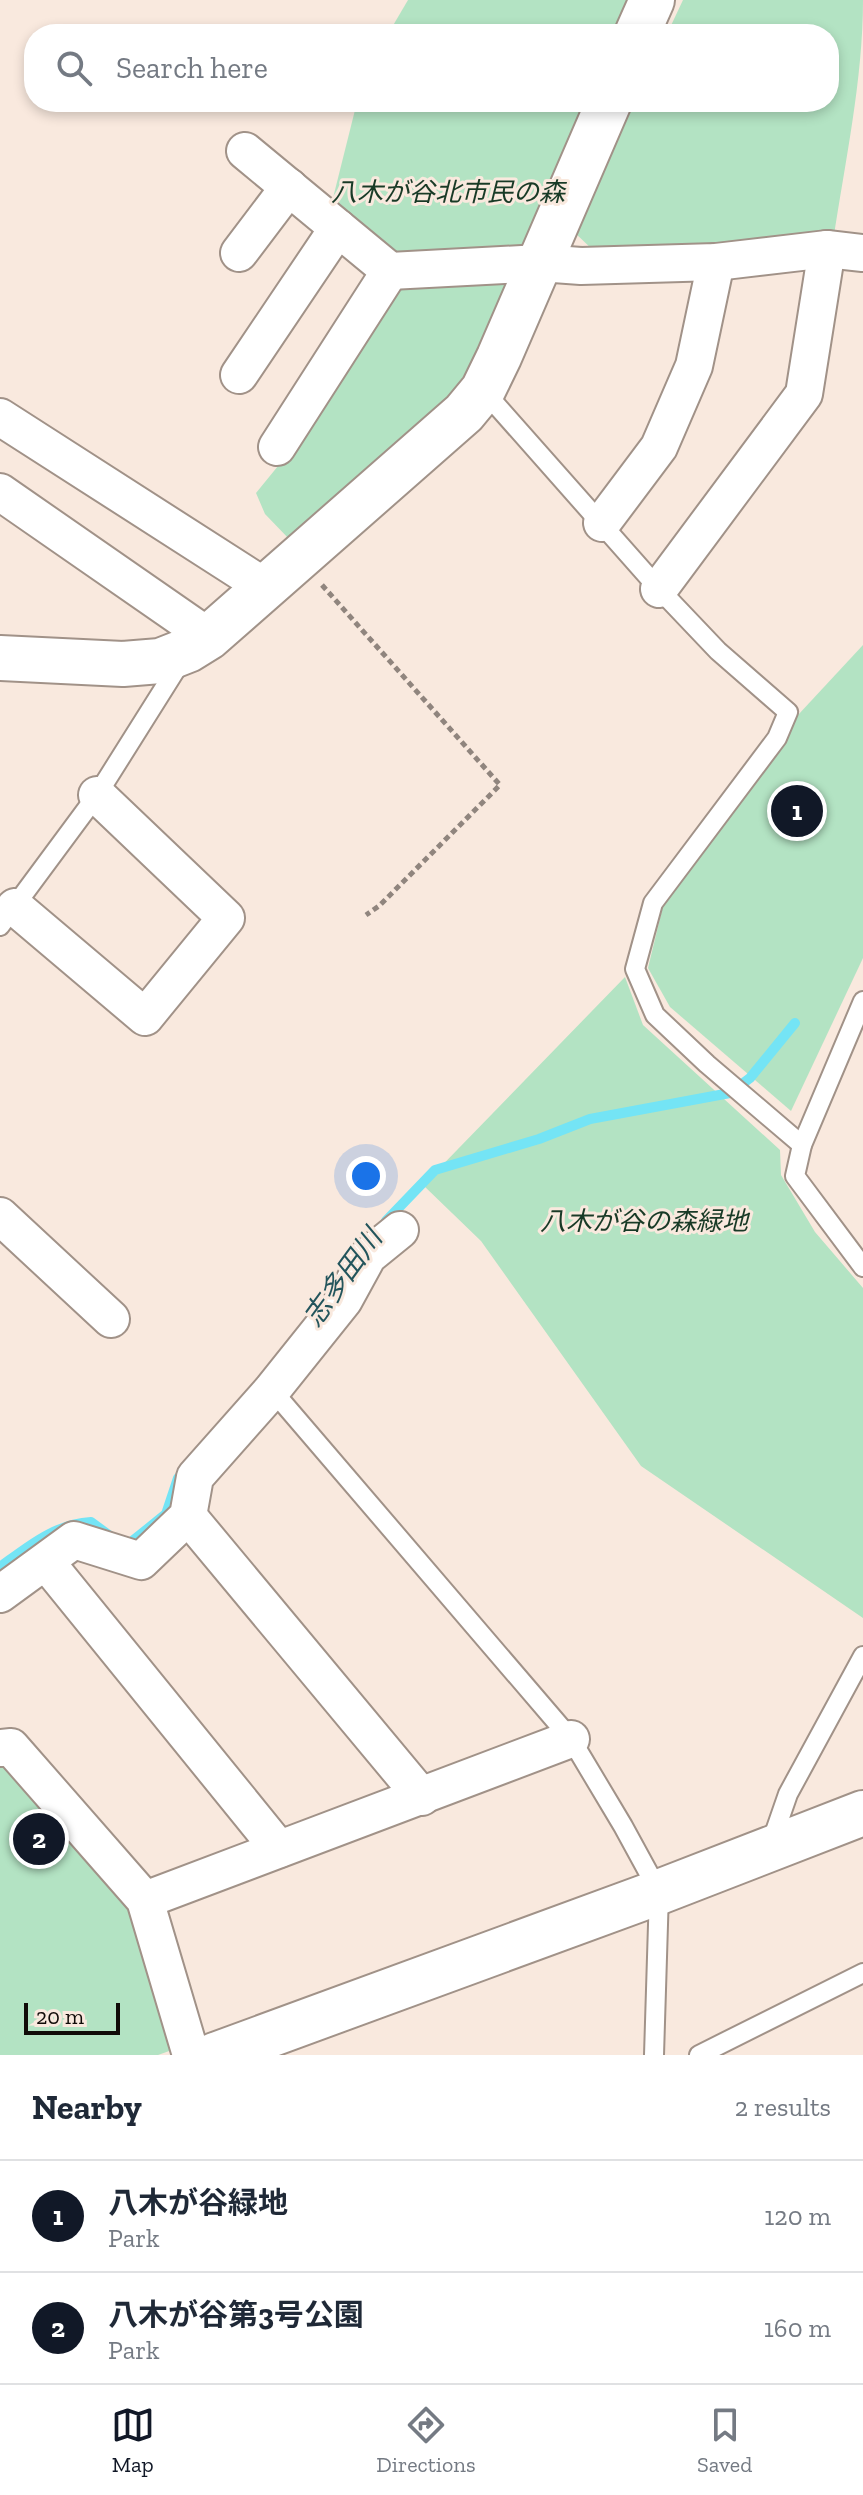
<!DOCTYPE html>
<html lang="en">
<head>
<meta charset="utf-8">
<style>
	:root { --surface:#fff; --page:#f2f2f3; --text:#1f2937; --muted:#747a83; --line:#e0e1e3; --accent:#111827 }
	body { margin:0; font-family:"Zilla Slab","Noto Sans JP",serif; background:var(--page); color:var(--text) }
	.scale { position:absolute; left:24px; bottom:20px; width:96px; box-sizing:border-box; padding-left:8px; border:4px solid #100b08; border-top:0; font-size:22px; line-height:28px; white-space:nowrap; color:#100b08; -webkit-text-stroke:6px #f9e9de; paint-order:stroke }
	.you { position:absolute; left:366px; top:1176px; width:28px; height:28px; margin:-20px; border:6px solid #fff; border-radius:50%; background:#1a73e8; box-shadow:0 0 0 12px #1a73e833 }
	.badge { display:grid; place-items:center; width:52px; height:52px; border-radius:50%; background:var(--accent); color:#fff; font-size:26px; font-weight:700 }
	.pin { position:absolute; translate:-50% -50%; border:4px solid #fff; box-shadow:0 2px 8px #0006 }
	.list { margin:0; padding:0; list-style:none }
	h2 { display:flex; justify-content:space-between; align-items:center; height:104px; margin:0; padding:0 32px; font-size:34px }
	h2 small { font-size:26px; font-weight:400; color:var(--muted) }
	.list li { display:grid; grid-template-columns:52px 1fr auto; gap:24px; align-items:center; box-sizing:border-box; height:112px; padding:0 32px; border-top:2px solid var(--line) }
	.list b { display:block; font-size:30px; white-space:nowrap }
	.list p { margin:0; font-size:26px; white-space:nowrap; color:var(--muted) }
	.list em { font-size:26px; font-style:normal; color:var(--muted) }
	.icon { flex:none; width:44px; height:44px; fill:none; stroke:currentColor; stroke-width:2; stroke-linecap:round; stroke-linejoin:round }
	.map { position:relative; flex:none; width:863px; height:2055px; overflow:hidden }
	.search { position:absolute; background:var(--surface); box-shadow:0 4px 12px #0003; left:24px; right:24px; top:24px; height:88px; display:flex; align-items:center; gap:20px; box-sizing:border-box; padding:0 28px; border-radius:32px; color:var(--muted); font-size:30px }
	.sheet { height:328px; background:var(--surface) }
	nav { display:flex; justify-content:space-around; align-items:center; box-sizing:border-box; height:112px; border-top:2px solid var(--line); background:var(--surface); font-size:22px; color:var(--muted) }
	nav a { display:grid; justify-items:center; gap:4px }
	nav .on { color:var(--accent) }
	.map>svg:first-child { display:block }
	.green { fill:#b3e3c3 }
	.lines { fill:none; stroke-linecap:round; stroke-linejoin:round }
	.stream { stroke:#74e4f5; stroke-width:10 }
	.lane-casing { stroke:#a19288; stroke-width:22 }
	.street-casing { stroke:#a19288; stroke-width:40 }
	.secondary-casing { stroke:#a19288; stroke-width:48 }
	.path { stroke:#90857e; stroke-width:5; stroke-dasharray:6 4; stroke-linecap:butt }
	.lane { stroke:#fff; stroke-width:18 }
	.street { stroke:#fff; stroke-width:36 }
	.secondary { stroke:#fff; stroke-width:44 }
	.labels { text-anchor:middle; stroke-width:6; stroke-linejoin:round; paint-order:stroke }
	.park-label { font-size:26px; font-style:italic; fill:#183a26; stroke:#f9e9de }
	.water-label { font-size:28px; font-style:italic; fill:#23555c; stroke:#f9e9de }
</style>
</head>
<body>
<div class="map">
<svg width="863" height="2055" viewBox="0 0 863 2055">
	<rect width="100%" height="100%" fill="#f9e9de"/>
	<!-- green -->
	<g class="green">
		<polygon points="408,0 628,0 613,34 388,34"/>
		<path d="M683,0H863C863,80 845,162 833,242L594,251L574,232L635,102H829V34H667Z"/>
		<polygon points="357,102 584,102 472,365 450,395 291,541 265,514 256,493 287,455 393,288 331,206"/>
		<polygon points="863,645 863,958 791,1111 670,1007 648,968 663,906 798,715"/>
		<polygon points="625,977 643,1025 780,1150 781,1175 815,1232 863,1288 863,1618 641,1466 481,1241 423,1185"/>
		<polygon points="13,1760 138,1915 172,2050 158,2055 0,2055 0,1764"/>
	</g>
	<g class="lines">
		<!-- stream -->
		<g class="stream">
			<polyline points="386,1221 435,1170 539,1139 590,1119 730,1093 750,1078 795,1023"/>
			<path d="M0,1567C29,1546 55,1524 91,1522L125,1547L166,1514L178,1478"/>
		</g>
		<defs>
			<g id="lane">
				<polyline points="483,390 659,589 718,651 788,712 777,738 653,903 635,969 655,1015 707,1064 802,1145"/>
				<polyline points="0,926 97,795 180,663"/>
				<polyline points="863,1001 802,1145 795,1176 863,1267"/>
				<polyline points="272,1390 571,1739 623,1826 659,1892 654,2055"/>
				<polyline points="771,1843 788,1794 863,1656"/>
				<polyline points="699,2055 863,1973"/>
			</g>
			<g id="street">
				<polyline points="245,151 390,271 540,263 581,266 716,262 827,249 863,253"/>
				<polyline points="239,253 289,187"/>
				<polyline points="239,375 338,228"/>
				<polyline points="0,417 265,587"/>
				<polyline points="277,447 390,271"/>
				<polyline points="0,492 209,637"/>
				<polyline points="602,523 659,447 694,366 716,262"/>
				<polyline points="659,589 804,394 827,249"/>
				<polyline points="15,907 145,1017 226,918 97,795"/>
				<polyline points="0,1216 111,1319"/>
				<polyline points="188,1516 422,1797"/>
				<polyline points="46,1562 279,1849"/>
				<polyline points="0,1594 74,1540 141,1561 188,1516 195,1477 272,1390 344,1300 368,1256 400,1230"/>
				<polyline points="0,1748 11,1747 145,1900 191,2055"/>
				<polyline points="145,1900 571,1739"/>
			</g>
			<g id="secondary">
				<polyline points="637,34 652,0"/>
				<polyline points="0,658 123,664 160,661 188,650 209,637 464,413 483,390 499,357 609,102"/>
				<polyline points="215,2055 659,1892 863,1813"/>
			</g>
		</defs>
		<!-- lane casing -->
		<use href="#lane" class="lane-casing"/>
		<!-- street casing -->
		<use href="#street" class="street-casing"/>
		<!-- secondary casing -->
		<use href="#secondary" class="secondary-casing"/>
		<!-- path -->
		<polyline class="path" points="322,585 500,785 379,906 366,915"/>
		<!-- lane -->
		<use href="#lane" class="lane"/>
		<!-- street -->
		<use href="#street" class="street"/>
		<!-- secondary -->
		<use href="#secondary" class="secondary"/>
	</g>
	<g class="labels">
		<!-- park labels -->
		<g class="park-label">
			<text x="448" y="201">八木が谷北市民の森</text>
			<text x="644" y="1230">八木が谷の森緑地</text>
		</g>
		<!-- water labels -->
		<g class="water-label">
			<text transform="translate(342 1277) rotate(-54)" y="10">志多田川</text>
		</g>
	</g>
</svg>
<div class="scale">20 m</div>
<div class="you"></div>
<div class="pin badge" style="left:797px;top:811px">1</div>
<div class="pin badge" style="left:39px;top:1839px">2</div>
<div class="search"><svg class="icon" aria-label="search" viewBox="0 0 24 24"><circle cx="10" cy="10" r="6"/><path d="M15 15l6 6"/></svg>Search here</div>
</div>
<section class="sheet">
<h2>Nearby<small>2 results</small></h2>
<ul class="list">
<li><span class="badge">1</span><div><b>八木が谷緑地</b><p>Park</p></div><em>120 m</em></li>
<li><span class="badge">2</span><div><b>八木が谷第3号公園</b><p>Park</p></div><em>160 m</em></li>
</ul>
</section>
<nav>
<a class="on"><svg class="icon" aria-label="map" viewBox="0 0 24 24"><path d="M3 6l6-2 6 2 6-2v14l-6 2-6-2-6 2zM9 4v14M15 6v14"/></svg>Map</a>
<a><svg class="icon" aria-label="directions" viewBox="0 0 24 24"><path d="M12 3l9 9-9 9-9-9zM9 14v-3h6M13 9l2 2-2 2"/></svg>Directions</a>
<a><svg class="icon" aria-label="saved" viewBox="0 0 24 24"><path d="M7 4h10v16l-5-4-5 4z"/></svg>Saved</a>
</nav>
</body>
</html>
